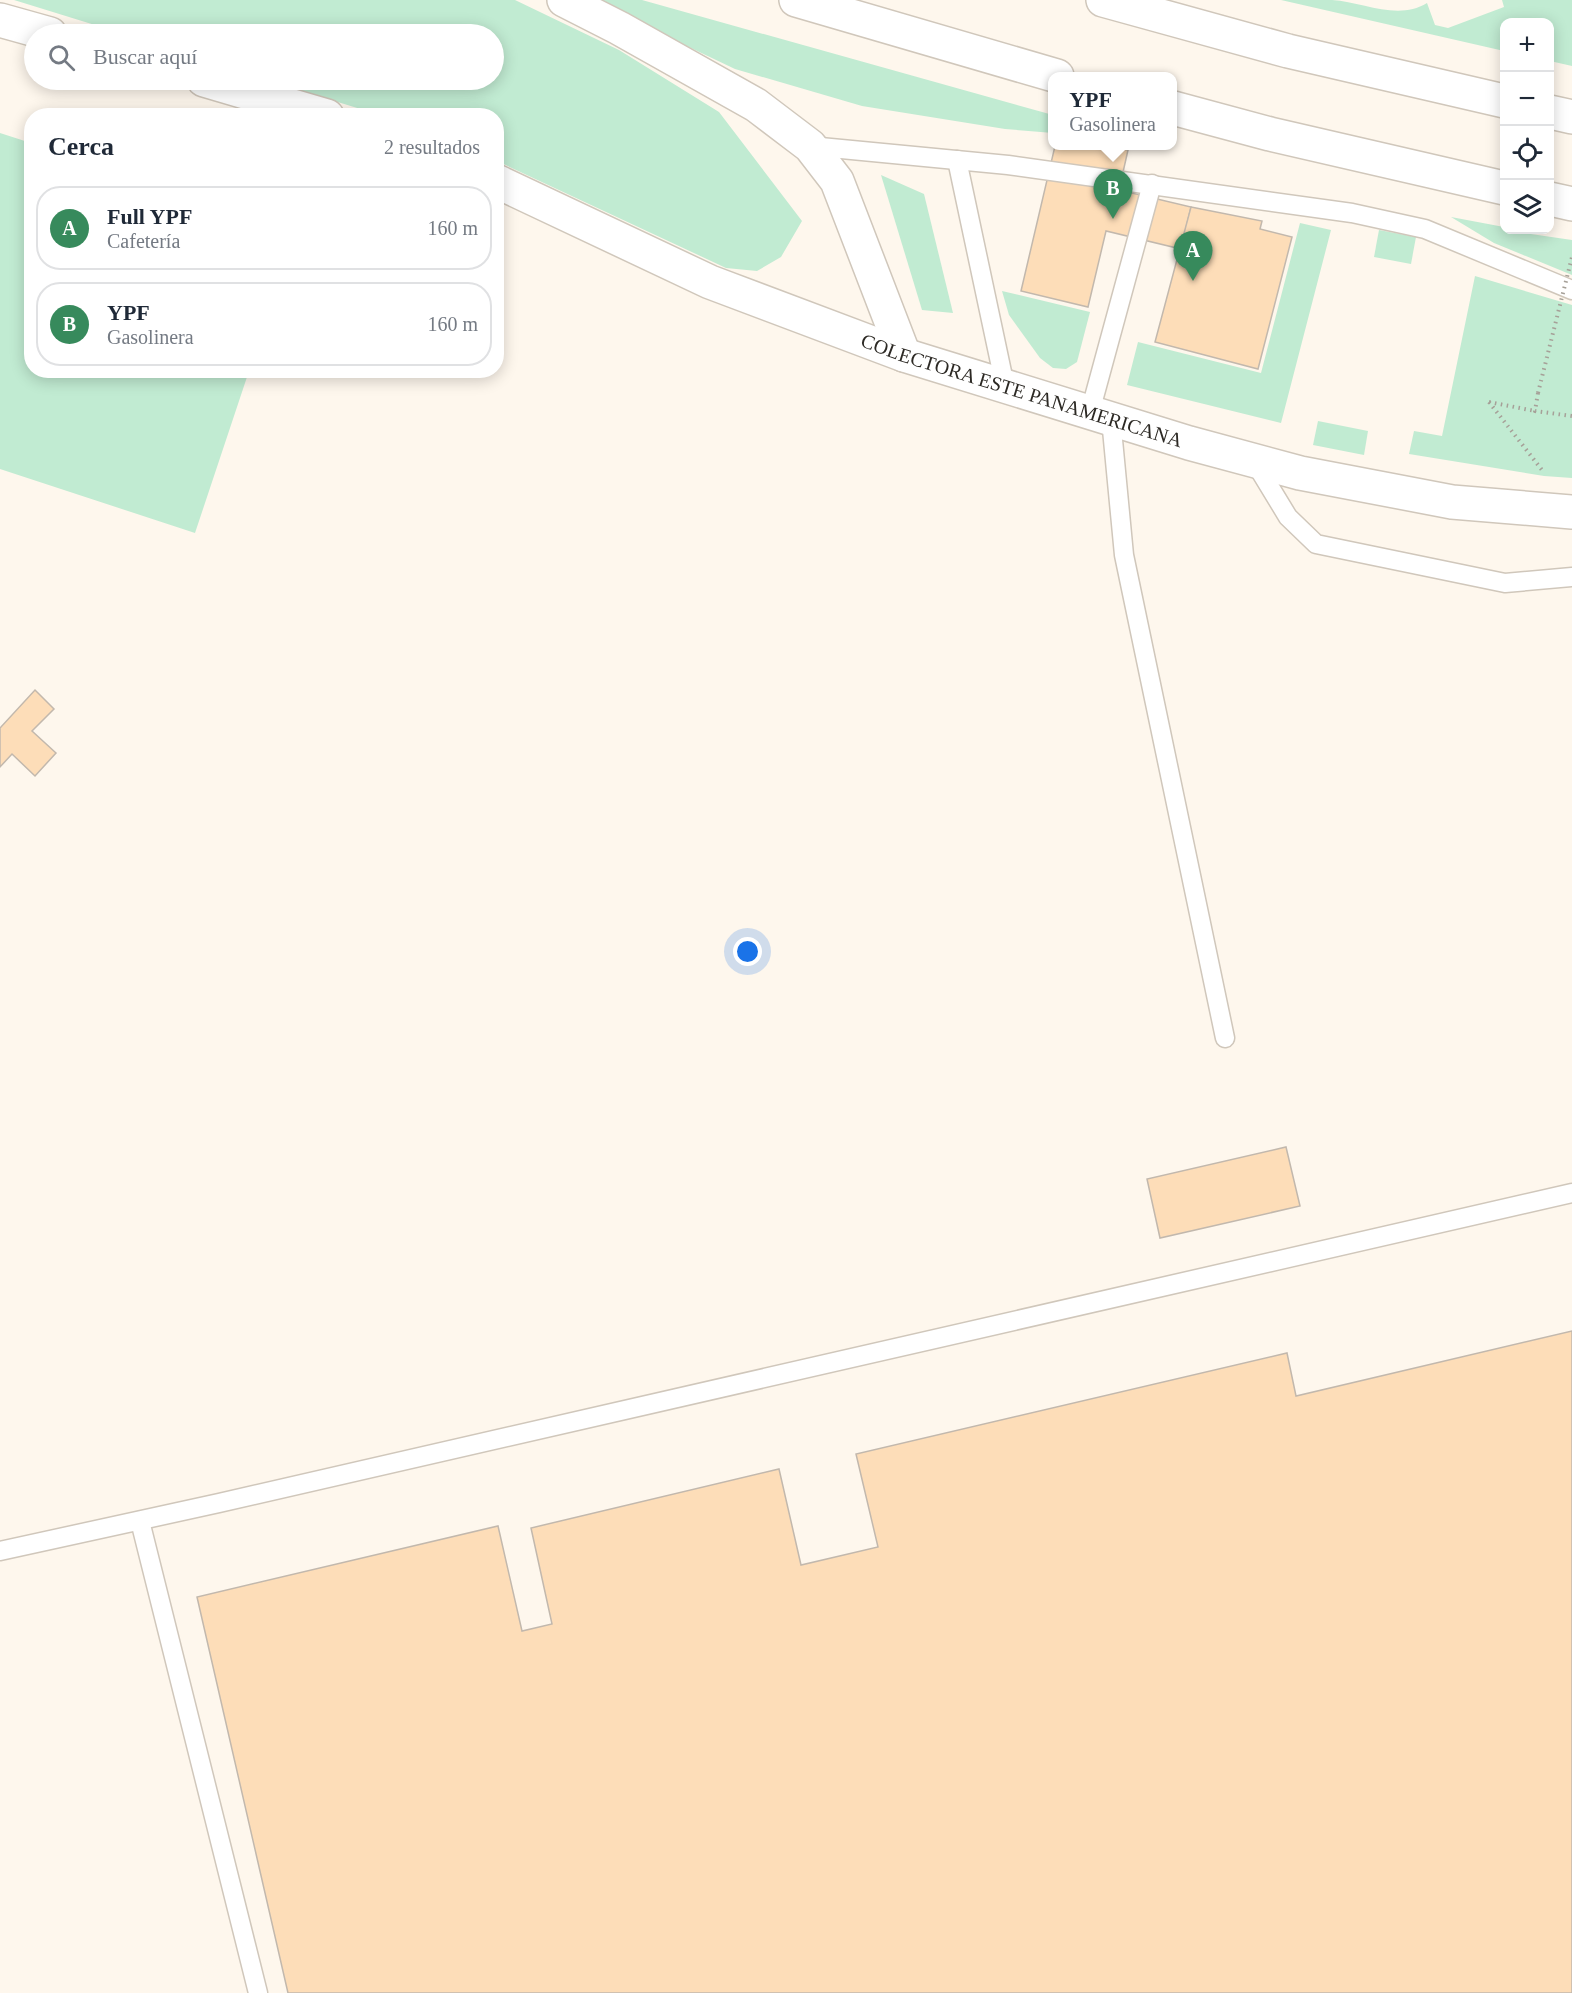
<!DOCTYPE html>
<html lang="es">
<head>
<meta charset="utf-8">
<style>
	:root { --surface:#fff; --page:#f6f6f7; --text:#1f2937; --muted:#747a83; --line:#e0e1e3; --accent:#378a5c }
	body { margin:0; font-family:Georgia,serif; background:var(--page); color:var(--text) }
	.controls { position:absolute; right:18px; top:18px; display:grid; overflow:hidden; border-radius:12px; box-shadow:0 3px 15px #0003 }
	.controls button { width:54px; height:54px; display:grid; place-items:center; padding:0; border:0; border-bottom:2px solid var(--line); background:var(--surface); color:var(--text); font:30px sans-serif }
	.you { position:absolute; left:748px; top:952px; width:21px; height:21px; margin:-15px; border:4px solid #fff; border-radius:50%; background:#1a73e8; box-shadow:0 0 0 9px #1a73e833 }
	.badge { display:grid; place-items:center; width:39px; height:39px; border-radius:50%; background:var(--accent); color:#fff; font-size:20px; font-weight:700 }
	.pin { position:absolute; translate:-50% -50px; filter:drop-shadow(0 2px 3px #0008) }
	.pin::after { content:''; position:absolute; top:32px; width:21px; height:18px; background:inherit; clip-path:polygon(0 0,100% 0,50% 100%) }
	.popup { position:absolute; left:1048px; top:72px; width:129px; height:78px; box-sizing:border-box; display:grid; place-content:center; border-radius:12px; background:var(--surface); filter:drop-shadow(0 2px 4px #0005); font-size:20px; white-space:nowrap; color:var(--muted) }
	.popup b { font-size:22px; color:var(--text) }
	.popup::after { content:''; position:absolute; left:50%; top:100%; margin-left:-12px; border:12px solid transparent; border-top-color:var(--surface) }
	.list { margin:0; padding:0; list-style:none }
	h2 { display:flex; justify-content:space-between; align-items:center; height:78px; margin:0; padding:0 24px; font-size:26px }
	h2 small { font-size:20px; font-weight:400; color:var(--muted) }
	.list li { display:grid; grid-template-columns:39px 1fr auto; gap:18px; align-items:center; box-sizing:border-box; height:84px; margin:0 12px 12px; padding:0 12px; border:2px solid var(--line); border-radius:24px }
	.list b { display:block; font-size:22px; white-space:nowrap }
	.list p { margin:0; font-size:20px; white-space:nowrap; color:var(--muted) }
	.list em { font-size:20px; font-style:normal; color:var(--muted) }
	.icon { flex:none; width:33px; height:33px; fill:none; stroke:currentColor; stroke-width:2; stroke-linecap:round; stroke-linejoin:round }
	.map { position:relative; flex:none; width:1572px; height:1993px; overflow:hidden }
	.search { position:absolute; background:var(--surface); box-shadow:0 3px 15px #0003; left:24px; top:24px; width:480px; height:66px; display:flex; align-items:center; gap:15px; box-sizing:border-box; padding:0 21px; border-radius:33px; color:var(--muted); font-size:22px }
	.panel { position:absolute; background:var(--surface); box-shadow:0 3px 15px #0003; left:24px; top:108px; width:480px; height:270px; border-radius:24px }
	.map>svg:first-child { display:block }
	.green { fill:#c1ebd2 }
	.building { fill:#fdddb8; stroke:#c2b8ad; stroke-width:1.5 }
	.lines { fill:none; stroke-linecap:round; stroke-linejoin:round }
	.lane-casing { stroke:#d0c7bb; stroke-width:21 }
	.secondary-casing { stroke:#d0c7bb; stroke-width:36 }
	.highway-casing { stroke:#d0c7bb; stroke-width:36 }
	.path { stroke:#a6a098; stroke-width:4; stroke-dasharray:1.5 4.5; stroke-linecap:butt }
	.lane { stroke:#fff; stroke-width:18 }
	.secondary { stroke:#fff; stroke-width:33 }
	.highway { stroke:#fff; stroke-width:33 }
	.path-bridge { stroke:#a6a098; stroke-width:4; stroke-dasharray:1.5 4.5; stroke-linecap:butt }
	.labels { text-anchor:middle; stroke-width:4.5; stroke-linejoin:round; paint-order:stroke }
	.street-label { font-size:20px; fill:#2c2924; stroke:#fff }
</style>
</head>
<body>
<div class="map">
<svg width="1572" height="1993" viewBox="0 0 1572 1993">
	<rect width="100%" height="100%" fill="#fef7ed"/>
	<!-- green -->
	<g class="green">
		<polygon points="14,0 515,0 619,50 719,112 802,221 781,257 757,271 726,268 497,161 496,116 380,115 266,80 494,80 494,34 124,34"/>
		<polygon points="590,0 642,0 1053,115 1053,133 1005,129 862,106 735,69"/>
		<path d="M1281,0C1298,0 1315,0 1332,0C1363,2 1398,21 1427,3L1435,25L1448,28L1504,7L1502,0H1572V66L1550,61V22H1504V51Z"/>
		<polygon points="0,133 31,143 32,370 249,371 195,533 0,469"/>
		<polygon points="881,175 924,194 953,313 922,310"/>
		<polygon points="1451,217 1504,227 1504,230 1572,240 1572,275 1494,243"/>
		<polygon points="1300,223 1331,230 1281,423 1127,385 1138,342 1261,373"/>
		<polygon points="1379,230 1416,237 1411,264 1374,257"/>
		<polygon points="1475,276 1572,305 1572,478 1544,476 1409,454 1414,431 1442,436"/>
		<polygon points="1002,291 1090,312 1077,362 1066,369 1053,368 1040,358 1009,315"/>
		<polygon points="1318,421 1368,431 1364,455 1313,445"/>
	</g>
	<!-- building -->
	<g class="building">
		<polygon points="1055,146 1107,146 1128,150 1119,190 1191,207 1181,249 1106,231 1088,307 1021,291"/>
		<polygon points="1191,207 1262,221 1260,229 1292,237 1258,369 1155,342"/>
		<polygon points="35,690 54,709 32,731 56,753 35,776 12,754 0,767 0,728"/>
		<polygon points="1286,1147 1300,1206 1160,1238 1147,1179"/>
		<polygon points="1572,1331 1572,1993 288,1993 197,1597 498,1526 522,1631 552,1624 531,1528 779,1469 801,1565 878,1547 856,1454 1287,1353 1296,1396"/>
	</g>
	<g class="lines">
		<defs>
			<g id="lane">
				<polyline points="810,146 1008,165 1352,213 1425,229 1572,290"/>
				<polyline points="957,160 1005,386"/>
				<polyline points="1090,412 1152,184"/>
				<polyline points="1111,419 1124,555 1225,1038"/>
				<polyline points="1254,461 1288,517 1316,544 1505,583 1572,577"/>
				<polyline points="140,1521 258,1993"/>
				<polyline points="0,1551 219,1503 1572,1193"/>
			</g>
			<g id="secondary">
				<polyline points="0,20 50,34"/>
				<polyline points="204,80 327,116"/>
				<path id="s1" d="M496,181L710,282L904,355L1189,443L1300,473L1452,502L1572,512"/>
			</g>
			<g id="highway">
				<polyline points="564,0 619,28 756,105 810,146 837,181 904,355"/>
				<polyline points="796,0 1057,76"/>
				<polyline points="1103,0 1288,51 1504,101"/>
				<polyline points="1173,108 1270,134 1504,188"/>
				<polyline points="1550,112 1572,117"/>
				<polyline points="1550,199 1572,204"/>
			</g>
		</defs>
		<!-- lane casing -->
		<use href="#lane" class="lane-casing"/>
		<!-- secondary casing -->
		<use href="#secondary" class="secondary-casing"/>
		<!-- highway casing -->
		<use href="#highway" class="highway-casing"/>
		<!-- path -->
		<g class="path">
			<polyline points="1538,393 1535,411 1572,416"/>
			<polyline points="1489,402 1542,470"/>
			<polyline points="1489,402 1535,411"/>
		</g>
		<!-- lane -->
		<use href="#lane" class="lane"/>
		<!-- secondary -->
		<use href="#secondary" class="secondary"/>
		<!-- highway -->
		<use href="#highway" class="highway"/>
		<!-- path-bridge -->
		<polyline class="path-bridge" points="1538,393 1572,257"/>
	</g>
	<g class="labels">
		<!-- street labels -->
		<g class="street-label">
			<text dy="7" stroke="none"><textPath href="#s1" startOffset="567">COLECTORA ESTE PANAMERICANA</textPath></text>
		</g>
	</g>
</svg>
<div class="controls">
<button>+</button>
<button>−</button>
<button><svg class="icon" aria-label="locate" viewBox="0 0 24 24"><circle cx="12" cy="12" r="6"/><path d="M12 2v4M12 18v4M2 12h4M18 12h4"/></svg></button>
<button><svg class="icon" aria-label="layers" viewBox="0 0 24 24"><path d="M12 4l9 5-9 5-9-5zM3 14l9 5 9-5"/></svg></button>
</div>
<div class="you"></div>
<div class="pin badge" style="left:1193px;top:281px">A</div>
<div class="pin badge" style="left:1113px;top:219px">B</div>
<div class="popup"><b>YPF</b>Gasolinera</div>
<div class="search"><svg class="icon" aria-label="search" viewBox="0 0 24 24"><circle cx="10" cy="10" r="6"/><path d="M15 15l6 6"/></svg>Buscar aquí</div>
<section class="panel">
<h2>Cerca<small>2 resultados</small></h2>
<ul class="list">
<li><span class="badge">A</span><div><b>Full YPF</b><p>Cafetería</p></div><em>160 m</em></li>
<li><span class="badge">B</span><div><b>YPF</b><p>Gasolinera</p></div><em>160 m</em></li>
</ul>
</section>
</div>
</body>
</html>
